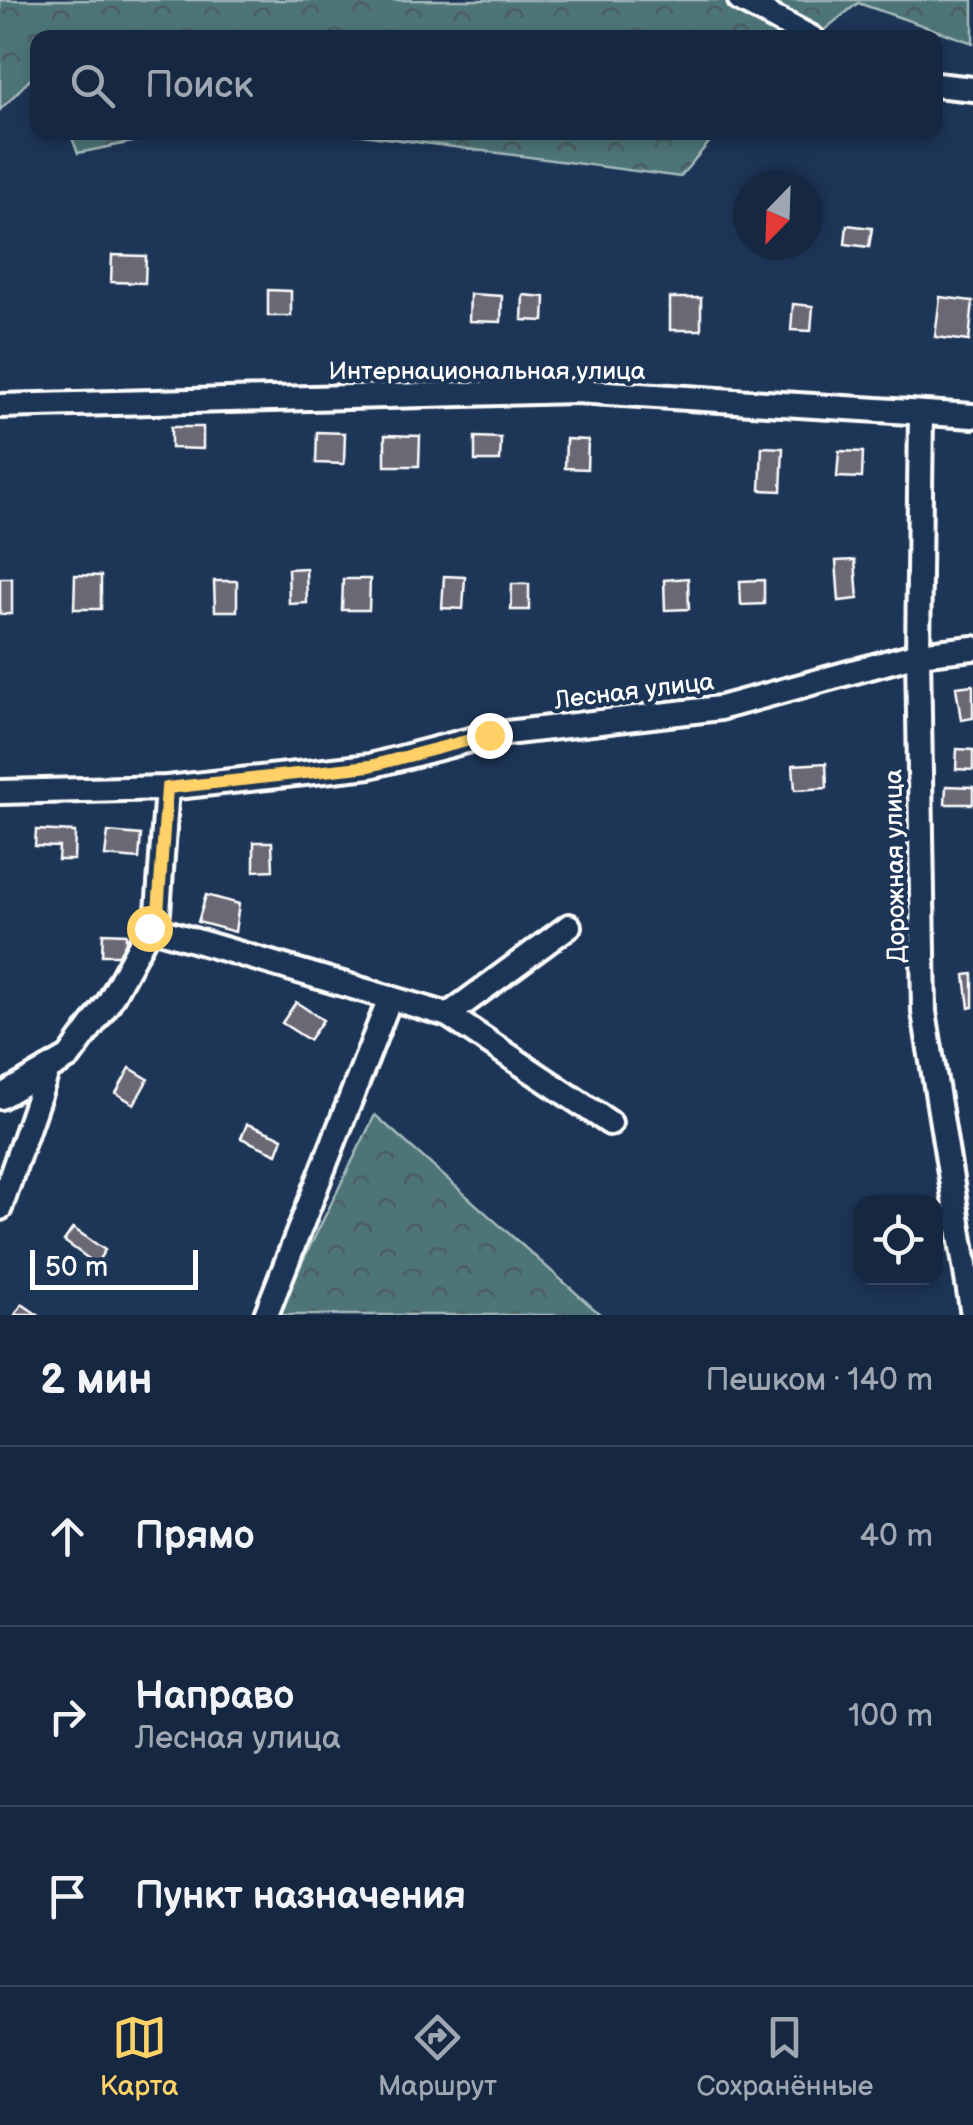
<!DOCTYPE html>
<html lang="ru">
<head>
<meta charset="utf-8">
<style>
	:root { --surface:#162841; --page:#23344c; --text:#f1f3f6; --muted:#9ea6b1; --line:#35445a; --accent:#ffd166 }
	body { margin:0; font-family:"Balsamiq Sans",sans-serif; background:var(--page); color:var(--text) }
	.controls { position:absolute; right:30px; bottom:30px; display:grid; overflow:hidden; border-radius:20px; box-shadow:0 5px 15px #0003 }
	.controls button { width:90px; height:90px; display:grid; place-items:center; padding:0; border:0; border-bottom:2px solid var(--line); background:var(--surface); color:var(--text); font:50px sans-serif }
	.compass { position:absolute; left:733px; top:170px; width:90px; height:90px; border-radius:50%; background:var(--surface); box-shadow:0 5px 15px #0003; rotate:203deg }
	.scale { position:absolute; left:30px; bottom:25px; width:168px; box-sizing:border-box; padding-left:10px; border:5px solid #fff; border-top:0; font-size:28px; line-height:35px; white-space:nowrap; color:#fff; -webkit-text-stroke:8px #1d3557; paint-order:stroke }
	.stop { position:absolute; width:30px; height:30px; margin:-22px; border:8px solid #ffd166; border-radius:50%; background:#fff }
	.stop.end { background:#ffd166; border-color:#fff; box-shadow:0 2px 10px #0008 }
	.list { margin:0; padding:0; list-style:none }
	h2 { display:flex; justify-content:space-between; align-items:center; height:130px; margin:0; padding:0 40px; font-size:42px }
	h2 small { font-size:32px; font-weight:400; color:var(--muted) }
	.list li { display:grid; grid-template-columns:65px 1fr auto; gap:30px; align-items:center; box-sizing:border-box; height:180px; padding:0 40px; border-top:2px solid var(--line) }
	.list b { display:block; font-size:38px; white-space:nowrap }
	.list p { margin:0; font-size:32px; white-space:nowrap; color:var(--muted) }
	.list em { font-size:32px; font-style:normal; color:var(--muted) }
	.icon { flex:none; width:55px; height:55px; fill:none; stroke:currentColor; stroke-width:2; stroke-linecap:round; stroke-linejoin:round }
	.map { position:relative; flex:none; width:973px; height:1315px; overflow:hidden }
	.search { position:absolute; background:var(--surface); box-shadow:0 5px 15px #0003; left:30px; right:30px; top:30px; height:110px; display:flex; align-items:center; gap:25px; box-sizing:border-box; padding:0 35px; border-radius:20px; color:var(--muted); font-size:38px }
	.sheet { height:670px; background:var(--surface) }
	nav { display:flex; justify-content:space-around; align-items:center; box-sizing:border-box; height:140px; border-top:2px solid var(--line); background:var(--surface); font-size:28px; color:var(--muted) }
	nav a { display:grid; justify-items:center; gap:5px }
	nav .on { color:var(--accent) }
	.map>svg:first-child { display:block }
	.forest { fill:url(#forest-crowns); stroke:#a6babc; stroke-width:2.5 }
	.building { fill:#6a6774; stroke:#fff; stroke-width:2.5 }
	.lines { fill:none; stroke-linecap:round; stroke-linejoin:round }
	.minor-casing { stroke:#fff; stroke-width:30 }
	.minor { stroke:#1d3557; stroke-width:22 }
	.route { stroke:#ffd166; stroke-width:12 }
	.labels { text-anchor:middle; stroke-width:9; stroke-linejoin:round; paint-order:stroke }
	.street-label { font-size:25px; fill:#fff; stroke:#1d3557 }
</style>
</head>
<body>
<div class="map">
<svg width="973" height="1315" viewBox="0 0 973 1315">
	<defs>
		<pattern id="forest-crowns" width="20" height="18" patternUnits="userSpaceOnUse" patternTransform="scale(2.5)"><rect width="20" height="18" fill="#4e7578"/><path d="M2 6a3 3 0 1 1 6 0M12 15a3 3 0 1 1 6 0" fill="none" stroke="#4d5c5e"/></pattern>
	</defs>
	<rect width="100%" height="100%" fill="#1d3557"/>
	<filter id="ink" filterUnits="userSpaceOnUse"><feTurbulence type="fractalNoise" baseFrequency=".01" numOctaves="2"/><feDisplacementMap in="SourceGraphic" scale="20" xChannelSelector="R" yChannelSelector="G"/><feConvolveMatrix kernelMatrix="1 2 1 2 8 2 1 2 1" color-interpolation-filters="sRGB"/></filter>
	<g filter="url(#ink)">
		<!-- forest -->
		<g class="forest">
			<polygon points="0,0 973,0 973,43 858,3 814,38 38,38 37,72 0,110"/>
			<polygon points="70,133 177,133 78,153"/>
			<polygon points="348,133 717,133 680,177"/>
			<polygon points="375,1115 601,1315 276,1315"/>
		</g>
		<!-- building -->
		<g class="building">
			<polygon points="847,225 872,228 869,247 845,244"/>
			<polygon points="112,255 146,256 145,283 111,282"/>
			<polygon points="268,290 291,291 291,316 268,316"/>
			<polygon points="470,294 502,296 501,322 469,321"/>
			<polygon points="523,295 545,297 544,321 522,320"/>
			<polygon points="940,297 973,301 969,341 935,337"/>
			<rect x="670" y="298" width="31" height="32"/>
			<polygon points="793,304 813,306 811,331 791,330"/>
			<polygon points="171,427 203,427 203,449 171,448"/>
			<polygon points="317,432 345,433 344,464 316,463"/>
			<polygon points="385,435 420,436 419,466 385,466"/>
			<polygon points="475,437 501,438 500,461 475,461"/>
			<polygon points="566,439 588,440 587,469 565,468"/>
			<polygon points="762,447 783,448 781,491 760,490"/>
			<polygon points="839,451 863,452 862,478 837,477"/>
			<polygon points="855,560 858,599 839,601 836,561"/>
			<polygon points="306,568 307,603 289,604 288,569"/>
			<polygon points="75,575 101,576 101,609 74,609"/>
			<polygon points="444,576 465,577 463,609 442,608"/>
			<rect x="0" y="578" width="12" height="36"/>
			<polygon points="688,578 689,609 665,610 664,580"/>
			<polygon points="343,579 370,579 369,610 342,610"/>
			<polygon points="764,580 764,604 741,605 740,581"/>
			<polygon points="214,581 237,581 237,611 215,611"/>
			<polygon points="512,584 529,584 529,610 511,610"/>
			<polygon points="973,685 973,718 961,720 956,687"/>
			<polygon points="957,749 973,750 973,770 956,769"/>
			<polygon points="826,763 827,788 795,790 793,765"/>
			<polygon points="946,786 973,787 973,804 945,804"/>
			<polygon points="36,830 75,832 74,860 58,860 59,847 35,846"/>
			<polygon points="108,832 141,835 139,859 105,856"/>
			<polygon points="254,842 272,842 273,870 254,871"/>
			<polygon points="206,895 239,904 235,932 198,922"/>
			<polygon points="103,933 126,934 126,955 102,955"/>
			<polygon points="973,974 973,1007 969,1008 965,975"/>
			<polygon points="296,1002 323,1020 309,1040 282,1023"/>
			<polygon points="130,1068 148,1079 134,1104 116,1093"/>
			<polygon points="247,1124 283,1138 277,1154 241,1138"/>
			<polygon points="73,1228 105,1250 96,1264 64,1241"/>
			<polygon points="22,1304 38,1315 15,1315"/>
		</g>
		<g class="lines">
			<defs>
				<g id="minor">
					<polyline points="740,0 812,38"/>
					<polyline points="936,85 973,89"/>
					<polyline points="0,406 576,391 973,416"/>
					<polyline points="921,413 918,654 924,1012 973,1315"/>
					<polyline points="0,792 167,788 370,766 489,735 720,708 918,654 973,648"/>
					<polyline points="149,927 448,1015 569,926"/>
					<polyline points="448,1015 610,1123"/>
					<polyline points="0,1097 69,1057 109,1002 158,912 167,788"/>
					<polyline points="0,1208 48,1069"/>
					<polyline points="266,1315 390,998"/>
				</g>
			</defs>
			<!-- minor casing -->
			<use href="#minor" class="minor-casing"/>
			<!-- minor -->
			<use href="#minor" class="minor"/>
		</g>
	</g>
	<g class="lines" filter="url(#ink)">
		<!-- route -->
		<polyline class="route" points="149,928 158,912 167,788 370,766 489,735"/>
	</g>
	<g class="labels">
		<!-- street labels -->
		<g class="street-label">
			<text x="487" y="379">Интернациональная улица</text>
			<text transform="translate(634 690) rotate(-7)" y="9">Лесная улица</text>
			<text transform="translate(894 866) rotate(-91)" y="9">Дорожная улица</text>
		</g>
	</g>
</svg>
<div class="controls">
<button><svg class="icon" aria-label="locate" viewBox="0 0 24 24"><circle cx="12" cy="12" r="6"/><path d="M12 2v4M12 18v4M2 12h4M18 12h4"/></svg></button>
</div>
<svg class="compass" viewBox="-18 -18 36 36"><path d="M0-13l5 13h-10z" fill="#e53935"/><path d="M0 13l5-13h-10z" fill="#9ea6b1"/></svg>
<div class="scale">50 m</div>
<div class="stop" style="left:149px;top:928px"></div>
<div class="stop end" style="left:489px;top:735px"></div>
<div class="search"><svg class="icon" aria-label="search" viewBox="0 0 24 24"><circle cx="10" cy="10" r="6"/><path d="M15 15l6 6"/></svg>Поиск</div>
</div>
<section class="sheet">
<h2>2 мин<small>Пешком · 140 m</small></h2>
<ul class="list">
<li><svg class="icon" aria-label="ahead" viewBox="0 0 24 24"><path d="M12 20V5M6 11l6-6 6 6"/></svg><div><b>Прямо</b></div><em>40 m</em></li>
<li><svg class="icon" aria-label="right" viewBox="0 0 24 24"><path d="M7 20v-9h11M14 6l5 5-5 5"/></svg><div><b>Направо</b><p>Лесная улица</p></div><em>100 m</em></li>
<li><svg class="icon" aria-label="arrive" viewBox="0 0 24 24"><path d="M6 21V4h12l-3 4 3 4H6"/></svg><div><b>Пункт назначения</b></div></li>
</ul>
</section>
<nav>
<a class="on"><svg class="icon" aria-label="map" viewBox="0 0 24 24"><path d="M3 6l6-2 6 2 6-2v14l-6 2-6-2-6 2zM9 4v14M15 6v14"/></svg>Карта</a>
<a><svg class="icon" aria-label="directions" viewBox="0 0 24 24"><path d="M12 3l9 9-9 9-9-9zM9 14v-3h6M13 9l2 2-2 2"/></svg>Маршрут</a>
<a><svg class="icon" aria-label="saved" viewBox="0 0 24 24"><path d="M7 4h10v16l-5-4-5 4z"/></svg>Сохранённые</a>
</nav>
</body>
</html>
